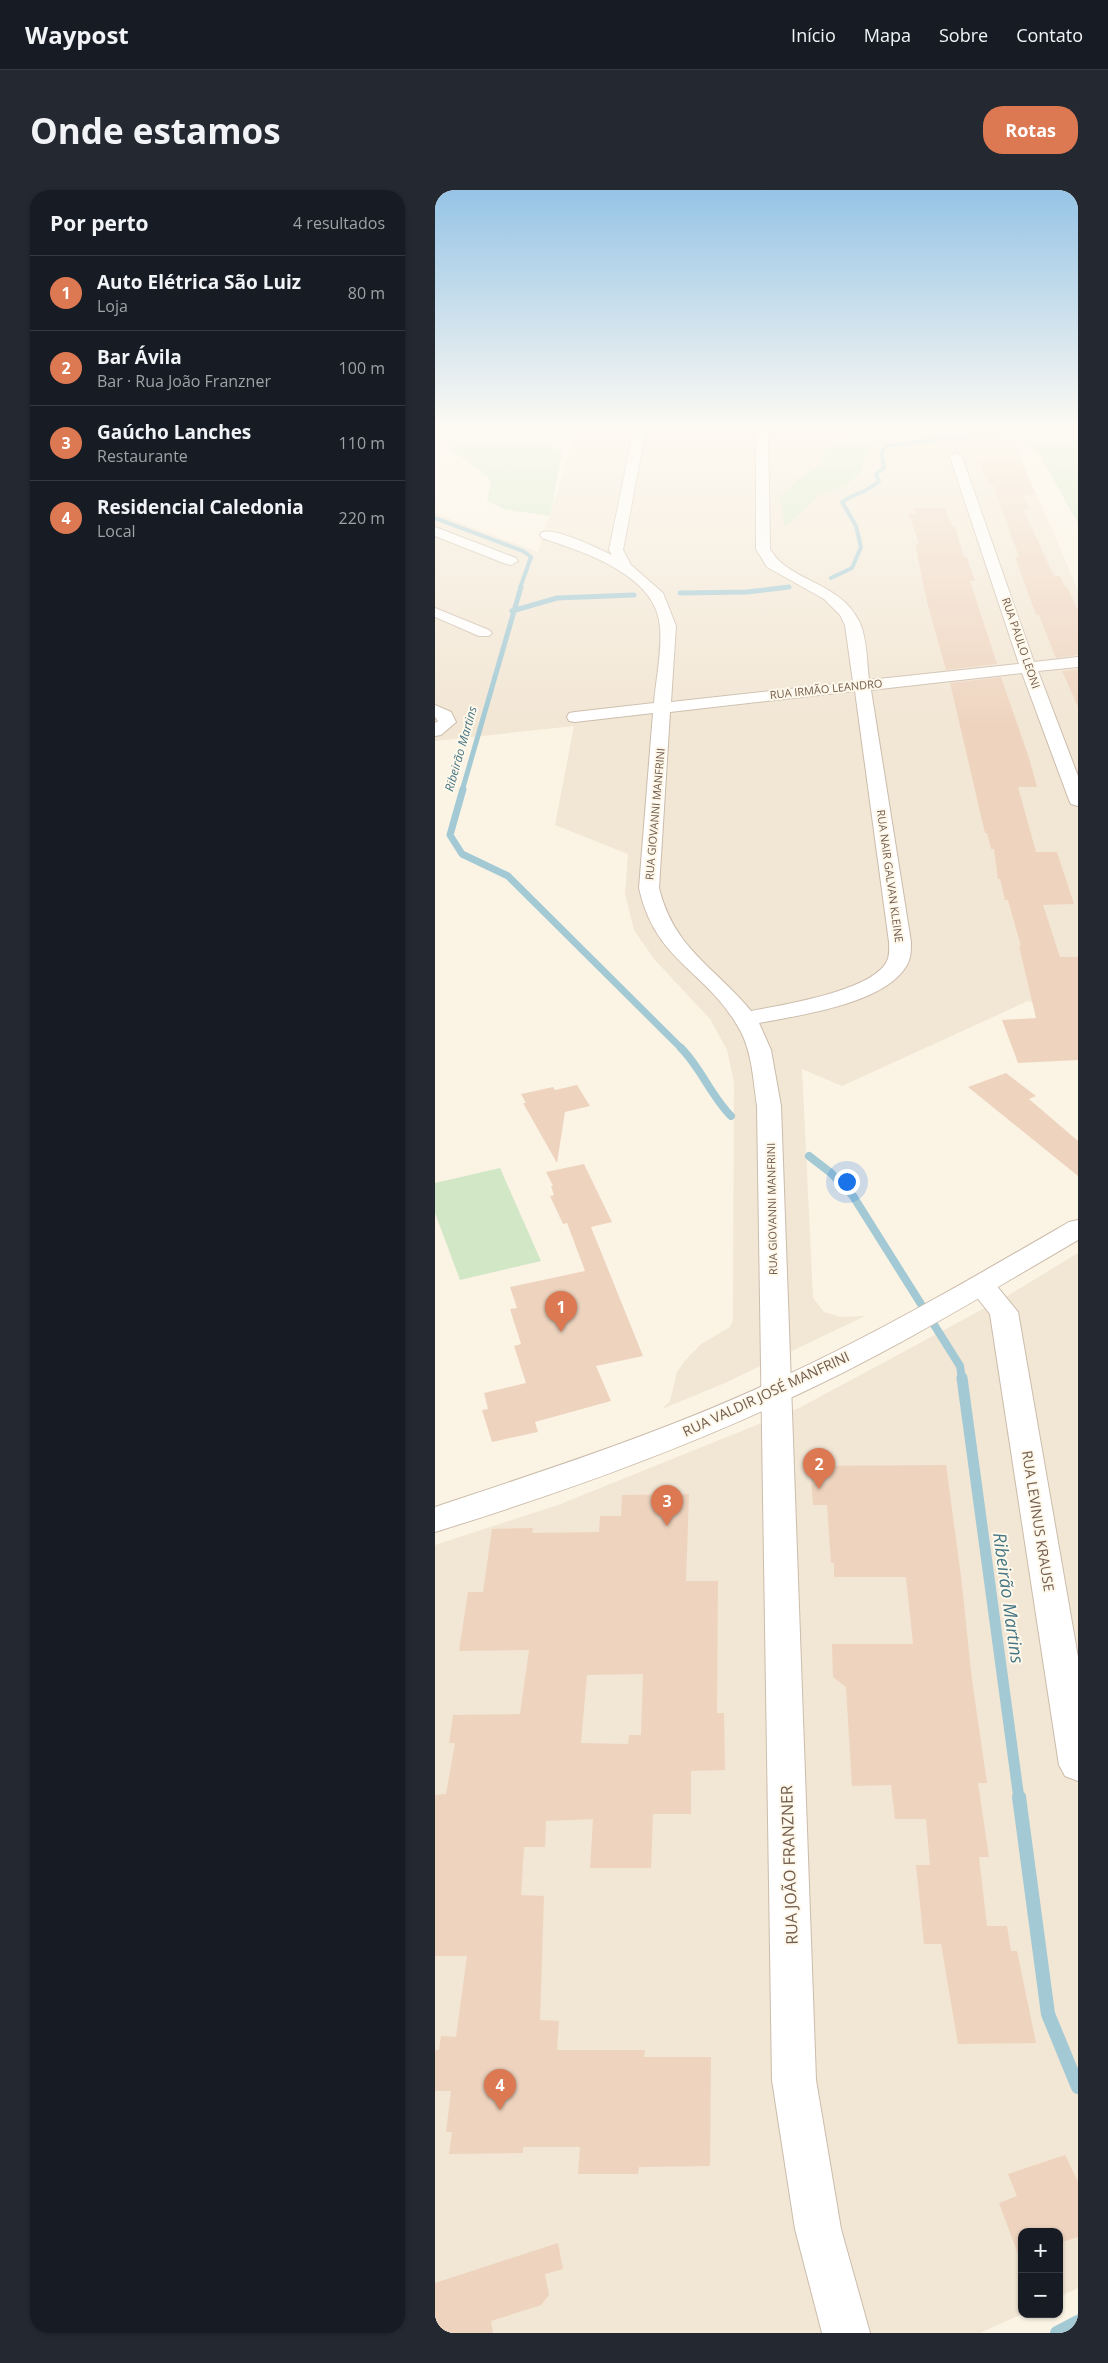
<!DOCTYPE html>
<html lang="pt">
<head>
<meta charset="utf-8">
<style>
	:root { --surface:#171b24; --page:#242831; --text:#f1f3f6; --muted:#9ea1a6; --line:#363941; --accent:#dd7952 }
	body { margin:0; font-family:"Open Sans",sans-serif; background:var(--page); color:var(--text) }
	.controls { position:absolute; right:15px; bottom:15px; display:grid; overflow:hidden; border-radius:10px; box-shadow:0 1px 4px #0004 }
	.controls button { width:45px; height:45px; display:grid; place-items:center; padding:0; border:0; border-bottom:1px solid var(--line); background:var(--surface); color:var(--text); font:25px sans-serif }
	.you { position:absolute; left:411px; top:991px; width:18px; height:18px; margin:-12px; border:4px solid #fff; border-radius:50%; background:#1a73e8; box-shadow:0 0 0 8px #1a73e833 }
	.badge { display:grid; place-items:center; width:32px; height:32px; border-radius:50%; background:var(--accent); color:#fff; font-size:16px; font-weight:700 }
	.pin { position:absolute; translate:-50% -41px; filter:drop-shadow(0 1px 2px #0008) }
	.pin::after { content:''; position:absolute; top:26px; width:18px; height:15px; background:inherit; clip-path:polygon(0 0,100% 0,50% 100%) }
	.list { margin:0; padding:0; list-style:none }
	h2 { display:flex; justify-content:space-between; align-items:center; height:65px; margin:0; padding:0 20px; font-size:21px }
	h2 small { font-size:16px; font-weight:400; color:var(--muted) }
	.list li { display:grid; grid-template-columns:32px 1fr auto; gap:15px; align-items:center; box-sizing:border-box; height:75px; padding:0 20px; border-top:1px solid var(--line) }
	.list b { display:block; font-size:19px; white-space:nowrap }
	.list p { margin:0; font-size:16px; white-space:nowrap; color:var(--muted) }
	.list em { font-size:16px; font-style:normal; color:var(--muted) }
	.map { position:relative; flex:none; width:643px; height:2143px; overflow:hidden; border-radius:20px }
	header { display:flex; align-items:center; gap:30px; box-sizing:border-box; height:70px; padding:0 25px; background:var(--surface); border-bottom:1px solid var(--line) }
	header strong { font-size:24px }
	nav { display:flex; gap:28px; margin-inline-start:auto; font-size:18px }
	.intro { display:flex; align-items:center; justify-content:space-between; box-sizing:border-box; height:120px; padding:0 30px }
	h1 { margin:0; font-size:35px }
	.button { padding:12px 22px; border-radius:20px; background:var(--accent); color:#fff; font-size:18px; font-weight:700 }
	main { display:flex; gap:30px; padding:0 30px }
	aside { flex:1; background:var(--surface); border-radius:20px; box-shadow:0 1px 4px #0004 }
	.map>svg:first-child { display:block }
	.residential { fill:#f2e6d4 }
	.green { fill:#d1e7c5 }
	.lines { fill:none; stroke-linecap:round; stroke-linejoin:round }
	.stream-far5 { stroke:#a2c9d4; stroke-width:4 }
	.stream-far4 { stroke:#a2c9d4; stroke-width:5 }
	.stream-far3 { stroke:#a2c9d4; stroke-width:7 }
	.stream-far2 { stroke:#a2c9d4; stroke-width:8 }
	.stream-far1 { stroke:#a2c9d4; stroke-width:11 }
	.stream { stroke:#a2c9d4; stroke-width:14 }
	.building { fill:#eed4bf; fill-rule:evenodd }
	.minor-casing { stroke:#ccbcac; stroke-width:2 }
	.tertiary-casing { stroke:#ccbcac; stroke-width:2 }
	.minor { fill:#fff; fill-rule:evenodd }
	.tertiary { fill:#fff; fill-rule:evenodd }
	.labels { text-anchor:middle; stroke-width:4; stroke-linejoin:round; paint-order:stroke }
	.far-street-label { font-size:11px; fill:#725c4c; stroke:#fef8eb }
	.far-water-label { font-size:12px; font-style:italic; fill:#477684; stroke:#fef8eb }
	.street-label { font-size:14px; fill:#725c4c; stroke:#fef8eb }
	.near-street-label { font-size:16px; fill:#725c4c; stroke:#fef8eb }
	.near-water-label { font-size:18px; font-style:italic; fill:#477684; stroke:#fef8eb }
</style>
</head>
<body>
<header>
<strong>Waypost</strong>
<nav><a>Início</a><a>Mapa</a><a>Sobre</a><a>Contato</a></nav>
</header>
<div class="intro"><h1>Onde estamos</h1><a class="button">Rotas</a></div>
<main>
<aside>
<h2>Por perto<small>4 resultados</small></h2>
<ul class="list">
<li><span class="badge">1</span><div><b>Auto Elétrica São Luiz</b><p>Loja</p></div><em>80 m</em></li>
<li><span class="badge">2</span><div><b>Bar Ávila</b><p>Bar · Rua João Franzner</p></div><em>100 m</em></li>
<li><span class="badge">3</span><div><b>Gaúcho Lanches</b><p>Restaurante</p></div><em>110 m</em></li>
<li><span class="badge">4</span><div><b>Residencial Caledonia</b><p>Local</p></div><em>220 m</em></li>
</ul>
</aside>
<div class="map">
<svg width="643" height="2143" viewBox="0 0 643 2143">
	<rect width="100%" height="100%" fill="#fbf4e5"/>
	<!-- residential -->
	<g class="residential">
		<polygon points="142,238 573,238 643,400 643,825 593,811 407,896 367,879 378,1108 389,1122 406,1127 430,1126 290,1193 227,1219 235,1211 242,1182 249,1172 266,1154 295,1137 298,1130 299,892 292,860 275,829 219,769 199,740 190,704 193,664 120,635 139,536 0,551 0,323 103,362"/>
		<polygon points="643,1063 643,2098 624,2107 624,2042 587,2042 587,2124 545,2143 0,2143 0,1355 123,1315 366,1217 574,1105"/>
	</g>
	<!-- green -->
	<g class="green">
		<polygon points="35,238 120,238 117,242 117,254 127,262 115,326 68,319 52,310 56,295 53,287 16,260 11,250 22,241"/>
		<polygon points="456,238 643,238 643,333 603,262 578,247 454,251 433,261 426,282 410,296 384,305 350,337 345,306 365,288 385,276 392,257 418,246"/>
		<polygon points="65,978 106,1071 25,1090 0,1023 0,993"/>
	</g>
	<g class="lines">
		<!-- stream-far5 -->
		<g class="stream-far5">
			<polyline points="0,328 88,361 96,367 85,398"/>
			<path d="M396,388L417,378L426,357L421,336L407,312C420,303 432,303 444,291L441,284L449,278L447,264L450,256L599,238"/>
			<polyline points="348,398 354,397"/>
		</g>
		<!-- stream-far4 -->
		<g class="stream-far4">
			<polyline points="245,403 312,402 354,397"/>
			<polyline points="77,421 122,408 199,405"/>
			<polyline points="27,601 86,397"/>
		</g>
		<!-- stream-far3 -->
		<polyline class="stream-far3" points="28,599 15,645 27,664 73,686 247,859"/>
		<!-- stream-far2 -->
		<g class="stream-far2">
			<path d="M246,858C266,878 276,906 296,926"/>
			<polyline points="374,966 396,983 418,1006 525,1176 527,1189"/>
		</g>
		<!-- stream-far1 -->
		<polyline class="stream-far1" points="527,1188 584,1609"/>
		<!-- stream -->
		<g class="stream">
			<polyline points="584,1607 613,1824 643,1897"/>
			<polyline points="622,2143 643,2132"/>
		</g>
	</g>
	<!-- building -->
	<g class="building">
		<polygon points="587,271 600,305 588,305 594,319 588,319 619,386 625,386 630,397 632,397 643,420 643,465 621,468 604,425 601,425 580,367 584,367 558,295 554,295 544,272"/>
		<polygon points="479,318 510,318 518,337 520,337 529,367 532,367 540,391 535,391 562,474 511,480 492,412 483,368 481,354 484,354 474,324 481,324"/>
		<polygon points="643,479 643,517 627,481"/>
		<polygon points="566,487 594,568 602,597 583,597 601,662 622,662 639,714 608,715 625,767 643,767 643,870 583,873 567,830 601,828 584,756 586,756 573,710 570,710 565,689 563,689 559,659 556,659 552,643 550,643 515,493"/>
		<polygon points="571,883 601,906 594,909 643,951 643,986 533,897"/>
		<polygon points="142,895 155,916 130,922 122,973 88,913 91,913 86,904 118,897 120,900"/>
		<polygon points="149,974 177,1032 156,1037 208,1166 161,1176 176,1211 100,1232 103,1242 57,1252 47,1220 53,1219 49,1203 91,1193 79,1156 86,1154 75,1119 82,1118 75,1097 150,1081 132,1033 128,1034 115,1006 119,1005 116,996 118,996 111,982"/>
		<polygon points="511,1275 526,1386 537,1490 552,1593 543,1593 554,1667 544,1667 552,1736 572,1736 576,1761 582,1761 601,1853 523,1854 506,1754 489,1754 481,1675 495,1675 491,1629 460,1629 456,1595 417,1596 411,1497 398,1487 397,1454 478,1454 471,1387 399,1387 399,1373 396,1373 392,1315 378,1315 375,1276"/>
		<path d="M254,1304L251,1391H283L282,1523H289L290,1580L256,1581V1624H218L216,1678H155L158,1629L111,1631L110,1657H89L86,1705L109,1706L105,1830L124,1831L122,1860H210L209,1867H276L275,1976L204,1977L203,1984H143L145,1957H88V1963L14,1964L17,1942H11L16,1901H0V1860H4L6,1846L21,1847L32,1766H0V1605L11,1604L20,1553H14L18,1525L85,1524L94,1460L24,1461L33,1402H48L57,1339L98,1338L97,1343L164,1342L165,1326H186L187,1305ZM208,1484L206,1545H194L193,1554L146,1553L152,1485Z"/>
		<polygon points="630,1965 643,1992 643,2047 624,2053 624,2042 587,2042 587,2063 583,2064 564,2013 582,2006 573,1984"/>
		<polygon points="123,2053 128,2079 110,2084 114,2105 106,2115 56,2131 58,2143 0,2143 0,2093"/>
	</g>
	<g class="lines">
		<defs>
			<g id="minor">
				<path d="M199,238H211L188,360L196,375L228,403L241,436L236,512L418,492L410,435L405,425L389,409L332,377L321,359V238H333L335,359C354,393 405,390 425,433C432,449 432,473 434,490L584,474L515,267L521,263L527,267L599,472L643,467V477L603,481L643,586V616L636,614L634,610L587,483L436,500L476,752C476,760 476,768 472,775C450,814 365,825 324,833L336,860L346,916L381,1890L406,2039L435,2143H387L360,2039L337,1890L322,916C318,889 317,858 302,835C270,780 220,771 204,698L218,523L140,532L134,531L132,527L134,523L140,522L219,513C221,489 227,462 225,437C222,385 149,362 107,348L105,345L107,342C122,338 162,358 177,365L174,360ZM420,501L454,752C454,758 455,765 452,771C438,801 347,815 316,821C279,776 239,759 224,698L235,522Z"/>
				<polygon points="0,337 81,368 83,371 76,375 71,374 0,346"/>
				<polygon points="0,418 54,440 57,443 54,446 44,446 0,427"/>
				<polygon points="0,515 16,522 21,532 6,545 0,546 0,533 3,531 0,527"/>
				<polygon points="546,1086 556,1089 583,1122 643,1467 643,1591 630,1586 624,1575 555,1124 532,1095 536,1089"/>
			</g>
			<path id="tertiary" d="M643,1030V1050C547,1106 452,1164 351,1210C238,1263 119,1305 0,1342V1317C111,1280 223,1244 330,1195C435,1148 534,1090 634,1032Z"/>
		</defs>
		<!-- minor casing -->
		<use href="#minor" class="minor-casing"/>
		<!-- tertiary casing -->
		<use href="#tertiary" class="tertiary-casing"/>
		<!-- minor -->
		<use href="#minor" class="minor"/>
		<!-- tertiary -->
		<use href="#tertiary" class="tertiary"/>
	</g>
	<!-- sky -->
	<linearGradient id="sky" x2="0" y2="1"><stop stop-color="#96c4e6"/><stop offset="0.44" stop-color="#fdfaf3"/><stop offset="1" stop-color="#fdfaf3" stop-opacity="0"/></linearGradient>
	<rect width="643" height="538" fill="url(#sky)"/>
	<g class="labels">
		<!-- far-street labels -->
		<g class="far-street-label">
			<text transform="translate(586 453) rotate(71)" y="4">RUA PAULO LEONI</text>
			<text transform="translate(391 499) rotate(-6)" y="4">RUA IRMÃO LEANDRO</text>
			<text transform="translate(220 624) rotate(-85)" y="4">RUA GIOVANNI MANFRINI</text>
			<text transform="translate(455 686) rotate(82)" y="4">RUA NAIR GALVAN KLEINE</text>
			<text transform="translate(337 1019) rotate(-91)" y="4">RUA GIOVANNI MANFRINI</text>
		</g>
		<!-- far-water labels -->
		<g class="far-water-label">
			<text transform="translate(26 559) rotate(-74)" y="4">Ribeirão Martins</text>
		</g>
		<!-- street labels -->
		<g class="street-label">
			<text transform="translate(331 1204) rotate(-25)" y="5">RUA VALDIR JOSÉ MANFRINI</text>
			<text transform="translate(603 1331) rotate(81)" y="5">RUA LEVINUS KRAUSE</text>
		</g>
		<!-- near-street labels -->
		<g class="near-street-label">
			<text transform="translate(354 1675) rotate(-92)" y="6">RUA JOÃO FRANZNER</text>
		</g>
		<!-- near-water labels -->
		<g class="near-water-label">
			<text transform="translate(573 1408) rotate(82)" y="6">Ribeirão Martins</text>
		</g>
	</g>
</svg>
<div class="controls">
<button>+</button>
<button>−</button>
</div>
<div class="you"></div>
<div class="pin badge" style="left:126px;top:1142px">1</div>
<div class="pin badge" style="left:384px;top:1299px">2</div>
<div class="pin badge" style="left:232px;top:1336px">3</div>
<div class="pin badge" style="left:65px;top:1920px">4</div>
</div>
</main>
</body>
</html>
